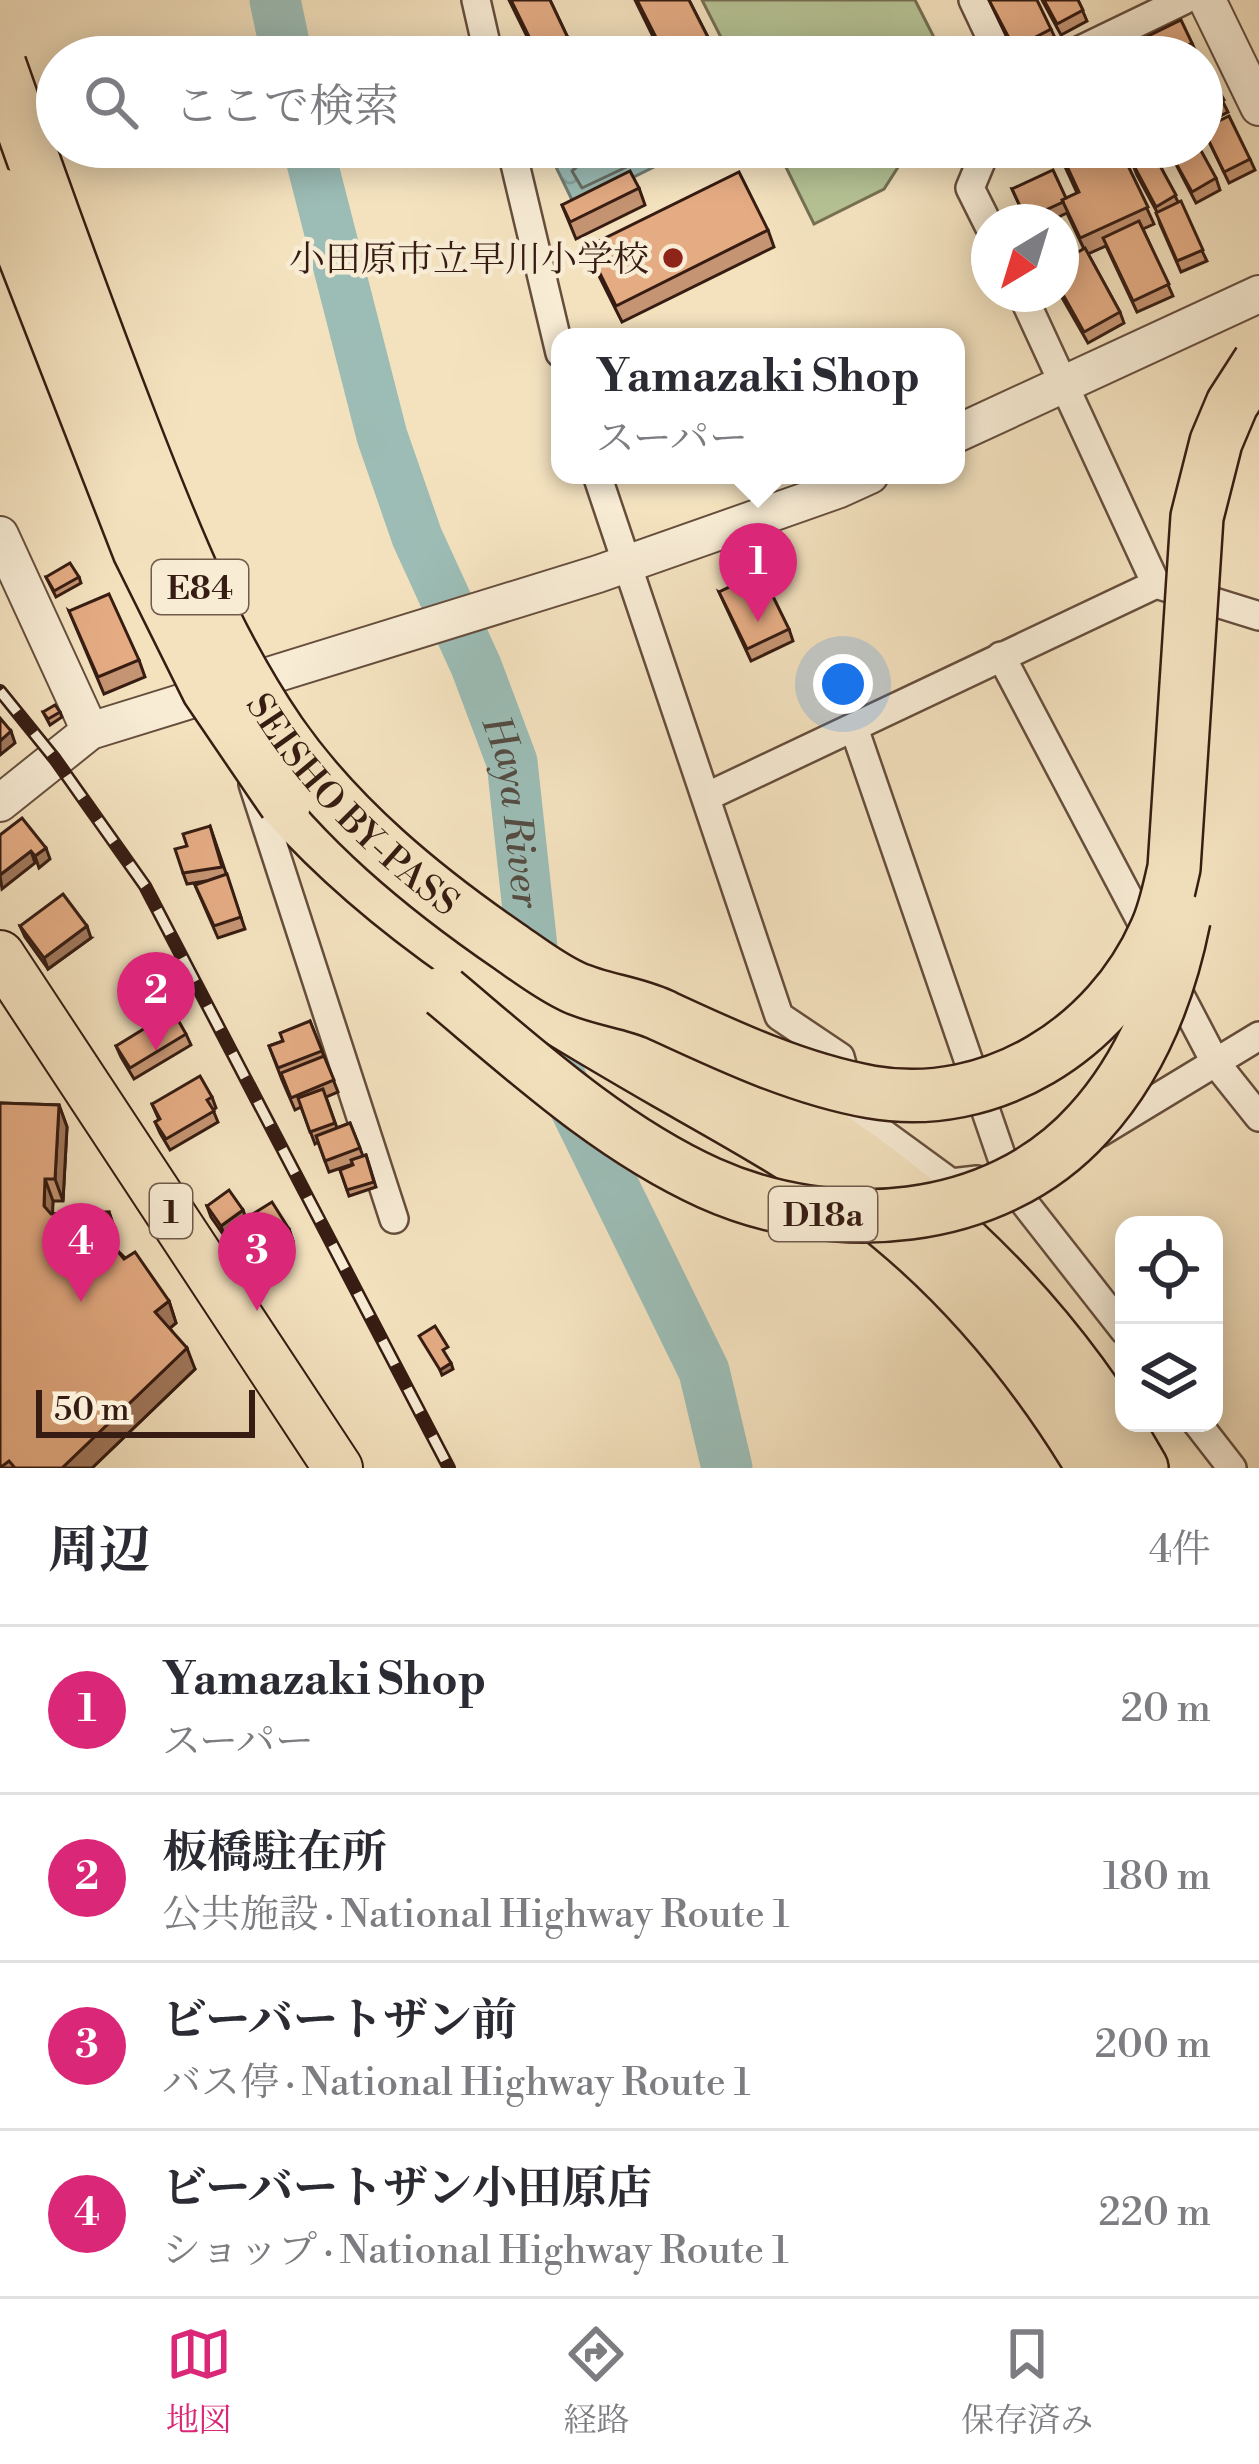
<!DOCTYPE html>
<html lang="ja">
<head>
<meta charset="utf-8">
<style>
	:root { --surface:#fff; --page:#f7f7f7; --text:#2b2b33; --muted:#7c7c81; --line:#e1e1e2; --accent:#db2777 }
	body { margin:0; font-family:"Libre Bodoni","Noto Serif JP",serif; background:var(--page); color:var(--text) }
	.controls { position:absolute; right:36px; bottom:36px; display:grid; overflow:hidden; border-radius:24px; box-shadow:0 6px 30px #0003 }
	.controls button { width:108px; height:108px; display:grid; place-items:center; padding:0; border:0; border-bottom:3px solid var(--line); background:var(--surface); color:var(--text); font:60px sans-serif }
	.compass { position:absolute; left:971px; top:204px; width:108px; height:108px; border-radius:50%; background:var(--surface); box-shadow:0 6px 30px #0003; rotate:218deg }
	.scale { position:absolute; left:36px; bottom:30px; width:219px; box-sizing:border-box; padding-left:12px; border:6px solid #361c12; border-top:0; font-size:33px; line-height:42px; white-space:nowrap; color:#361c12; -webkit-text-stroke:9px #f8ecd5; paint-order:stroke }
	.you { position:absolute; left:843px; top:684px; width:42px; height:42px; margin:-30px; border:9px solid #fff; border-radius:50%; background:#1a73e8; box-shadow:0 0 0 18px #1a73e833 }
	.badge { display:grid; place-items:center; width:78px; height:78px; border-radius:50%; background:var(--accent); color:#fff; font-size:39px; font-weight:700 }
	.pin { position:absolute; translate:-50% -99px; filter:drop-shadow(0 3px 6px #0008) }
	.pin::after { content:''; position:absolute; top:63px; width:42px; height:36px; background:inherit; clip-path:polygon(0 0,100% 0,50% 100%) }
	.popup { position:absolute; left:551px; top:328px; width:414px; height:156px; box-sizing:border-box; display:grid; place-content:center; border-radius:24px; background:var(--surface); filter:drop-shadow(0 3px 9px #0005); font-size:39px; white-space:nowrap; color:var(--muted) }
	.popup b { font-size:45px; color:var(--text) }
	.popup::after { content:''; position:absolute; left:50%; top:100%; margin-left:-24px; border:24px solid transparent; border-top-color:var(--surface) }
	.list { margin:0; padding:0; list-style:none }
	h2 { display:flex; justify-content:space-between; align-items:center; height:156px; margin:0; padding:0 48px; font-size:51px }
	h2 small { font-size:39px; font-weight:400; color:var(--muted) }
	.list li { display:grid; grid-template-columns:78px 1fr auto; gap:36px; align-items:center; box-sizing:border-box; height:168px; padding:0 48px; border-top:3px solid var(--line) }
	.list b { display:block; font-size:45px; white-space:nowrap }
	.list p { margin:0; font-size:39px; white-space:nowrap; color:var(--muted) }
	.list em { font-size:39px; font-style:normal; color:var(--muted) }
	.icon { flex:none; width:66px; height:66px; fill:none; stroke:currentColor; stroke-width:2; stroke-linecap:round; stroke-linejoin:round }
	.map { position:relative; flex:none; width:1259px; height:1468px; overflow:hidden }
	.search { position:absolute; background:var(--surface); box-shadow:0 6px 30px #0003; left:36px; right:36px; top:36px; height:132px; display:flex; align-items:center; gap:30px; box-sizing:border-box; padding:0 42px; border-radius:66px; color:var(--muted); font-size:45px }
	.sheet { height:828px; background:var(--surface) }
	nav { display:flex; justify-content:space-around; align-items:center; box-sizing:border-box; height:168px; border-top:3px solid var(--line); background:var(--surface); font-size:33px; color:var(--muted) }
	nav a { display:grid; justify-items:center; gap:6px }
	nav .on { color:var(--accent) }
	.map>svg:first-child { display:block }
	.park { fill:#b6c496; stroke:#767054; stroke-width:3 }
	.water { fill:url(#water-ripples); stroke:#737d74; stroke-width:3 }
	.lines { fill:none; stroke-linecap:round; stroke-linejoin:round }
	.shore { stroke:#696c64; stroke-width:3 }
	.river { stroke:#9cbdb6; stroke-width:51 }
	.minor-casing { stroke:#664e3d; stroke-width:32 }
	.tertiary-casing { stroke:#664e3d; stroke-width:40 }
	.trunk-casing { stroke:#361c12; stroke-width:52 }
	.motorway-casing { stroke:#361c12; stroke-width:56 }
	.minor { stroke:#f8ecd5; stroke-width:27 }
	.tertiary { stroke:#f8ecd5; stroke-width:36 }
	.trunk { stroke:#f4e2bf; stroke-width:48 }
	.motorway { stroke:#f4e2bf; stroke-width:51 }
	.rail-casing { stroke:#361c12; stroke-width:14 }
	.rail { stroke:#f8ecd5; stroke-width:9; stroke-dasharray:27; stroke-linecap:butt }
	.motorway-bridge-casing { stroke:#361c12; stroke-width:56; stroke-linecap:butt }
	.motorway-bridge { stroke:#f4e2bf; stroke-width:51 }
	.wall { fill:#c59472; stroke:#361c12; stroke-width:3 }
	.shaded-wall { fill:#a0785c; stroke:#361c12; stroke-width:3 }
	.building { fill:#e5ac84; stroke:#361c12; stroke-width:3 }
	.poi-dot { fill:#8f2418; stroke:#f8ecd5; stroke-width:4.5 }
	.labels { text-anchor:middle; stroke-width:9; stroke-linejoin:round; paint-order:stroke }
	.shield { fill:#f8ecd5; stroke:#705a4c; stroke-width:3 }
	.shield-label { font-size:33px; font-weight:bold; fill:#361c12 }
	.poi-label { font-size:36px; fill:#361c12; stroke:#f8ecd5; text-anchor:end }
	.street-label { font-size:36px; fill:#361c12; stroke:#f8ecd5 }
	.water-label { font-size:39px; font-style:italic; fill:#554c43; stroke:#f8ecd5 }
</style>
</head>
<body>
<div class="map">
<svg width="1259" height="1468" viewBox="0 0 1259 1468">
	<defs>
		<pattern id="water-ripples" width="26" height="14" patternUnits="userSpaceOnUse" patternTransform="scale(3)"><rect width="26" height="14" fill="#9cbdb6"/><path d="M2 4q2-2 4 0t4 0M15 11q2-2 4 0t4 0" fill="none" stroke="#87a29b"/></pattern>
	</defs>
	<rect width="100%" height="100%" fill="#f4e2bf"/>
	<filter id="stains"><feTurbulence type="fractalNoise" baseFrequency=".00167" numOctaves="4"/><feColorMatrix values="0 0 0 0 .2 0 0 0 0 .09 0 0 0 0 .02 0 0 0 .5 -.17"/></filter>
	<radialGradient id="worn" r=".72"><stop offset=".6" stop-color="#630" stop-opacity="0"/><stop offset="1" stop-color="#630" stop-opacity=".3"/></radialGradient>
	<!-- park -->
	<g class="park">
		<polygon points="702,0 915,0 944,57 731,57"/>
		<polygon points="776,147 911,147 884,189 814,224"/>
	</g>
	<!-- water -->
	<polygon class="water" points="587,147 669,147 674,157 575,206 554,163"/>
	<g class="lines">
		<!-- shore -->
		<polyline class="shore" points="589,147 586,159 572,171 582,188 656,153 659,147"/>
		<!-- river -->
		<g class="river">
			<polyline points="275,0 287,57"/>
			<path id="s1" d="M308,147L382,436L417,537L476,666L512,762L542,1040L704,1371L727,1468"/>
		</g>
		<defs>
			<g id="minor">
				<polyline points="476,0 489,57"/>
				<polyline points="973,0 1000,57"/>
				<polyline points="1066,57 1184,0"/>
				<polyline points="511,147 560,353"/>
				<polyline points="987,147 970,188 989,226"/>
				<polyline points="1022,294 1156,584 1259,616"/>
				<polyline points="597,475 779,1016 840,1057 855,1113 951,1183 977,1180"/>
				<polyline points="1001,656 1151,940"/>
				<polyline points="854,728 1012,1187 1124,1330"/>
				<polyline points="253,784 394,1219"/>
				<polyline points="706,797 1156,584"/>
				<polyline points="1169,974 1215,1062 1259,1117"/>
				<polyline points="1099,1133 1259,1036"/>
				<polyline points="1197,1423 1232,1468"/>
			</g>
			<g id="tertiary">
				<polyline points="1207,0 1259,107"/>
				<polyline points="956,434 1259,294"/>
				<polyline points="0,535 90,731"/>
				<polyline points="0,803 90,731 598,574 837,490 870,475"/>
			</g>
			<polyline id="trunk" points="0,955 338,1468"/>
			<g id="motorway">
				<path d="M285,803C392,923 528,1003 666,1083C731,1120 799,1157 859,1202C955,1274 1032,1366 1093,1468"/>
				<path d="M648,1030C711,1066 778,1100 838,1141C965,1228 1066,1334 1142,1468"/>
			</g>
		</defs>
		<!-- minor casing -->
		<use href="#minor" class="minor-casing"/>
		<!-- tertiary casing -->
		<use href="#tertiary" class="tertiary-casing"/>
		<!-- trunk casing -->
		<use href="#trunk" class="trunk-casing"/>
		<!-- motorway casing -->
		<use href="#motorway" class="motorway-casing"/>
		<!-- minor -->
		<use href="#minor" class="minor"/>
		<!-- tertiary -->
		<use href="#tertiary" class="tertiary"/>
		<!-- trunk -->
		<use href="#trunk" class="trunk"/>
		<!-- motorway -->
		<use href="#motorway" class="motorway"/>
		<defs>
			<polyline id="rail" points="0,691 55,759 145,886 449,1468"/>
		</defs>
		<!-- rail casing -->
		<use href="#rail" class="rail-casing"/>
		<!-- rail -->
		<use href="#rail" class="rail"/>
		<defs>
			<g id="motorway-bridge">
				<path id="s2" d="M0,65C42,185 85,304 131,423C172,529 215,638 280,733C340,819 424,888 510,947C530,961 551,977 573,987C601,1000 633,1002 661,1015C728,1046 798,1079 871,1092C991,1113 1108,1039 1156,930C1165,911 1169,889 1174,868L1197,517L1216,442L1232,404L1259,362"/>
				<polyline points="0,194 139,551 208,690 285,803"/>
				<path d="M444,992C526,1061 610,1138 709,1183C831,1238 995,1228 1089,1123C1141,1066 1169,995 1184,920"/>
			</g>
		</defs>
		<!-- motorway-bridge casing -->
		<use href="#motorway-bridge" class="motorway-bridge-casing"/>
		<!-- motorway-bridge -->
		<use href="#motorway-bridge" class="motorway-bridge"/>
	</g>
	<!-- wall -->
	<g class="wall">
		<polygon points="509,0 550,0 577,57 537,57"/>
		<polygon points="635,0 689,0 718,57 663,57"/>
		<polygon points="989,0 1051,29 1056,40 1030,54 1014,52"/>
		<polygon points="1042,0 1078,0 1087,21 1061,35"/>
		<polygon points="1192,43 1196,52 1200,57 1132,57 1128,46"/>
		<polygon points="1202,60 1228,112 1202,125"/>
		<polygon points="1203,129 1250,159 1255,170 1229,183"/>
		<polygon points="1056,147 1119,147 1154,224 1143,229 1173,296 1137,312 1106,246 1088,254 1120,312 1124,323 1088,343 1060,294 1061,262 1084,249 1067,213 1048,222 1027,222 1012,189 1066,198 1077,193"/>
		<polygon points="1126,147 1151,147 1207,261 1181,272 1160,224 1157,212 1137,175"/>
		<polygon points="1167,147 1216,178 1220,190 1196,203"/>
		<polygon points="639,188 645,205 576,239 562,205"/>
		<polygon points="768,230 774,247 622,322 593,264 587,247"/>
		<polygon points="46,577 79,577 81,583 56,597"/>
		<polygon points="719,592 789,629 793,641 751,661"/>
		<polygon points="69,611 139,660 145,677 104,694"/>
		<polygon points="43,712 60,712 62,717 50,725"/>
		<polygon points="210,826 245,929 218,938 195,885 206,881 187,884 183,873 187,846"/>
		<polygon points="20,926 91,938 48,969 25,937"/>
		<polygon points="310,1021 338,1092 326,1097 337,1128 350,1123 363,1156 366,1155 376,1187 349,1196 340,1170 353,1164 329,1172 318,1142 315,1144 301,1107 295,1110 282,1080 269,1046 283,1041"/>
		<polygon points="186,1034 191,1045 134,1079 121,1057 116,1046"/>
		<polygon points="212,1097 216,1108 213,1110 218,1122 170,1150 160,1133 155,1122 159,1120 152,1104"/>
		<polygon points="0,1103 59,1105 67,1127 63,1201 53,1201 52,1214 109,1212 116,1233 116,1249 169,1301 176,1323 170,1328 195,1369 92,1468 0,1468"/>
		<polygon points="207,1206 289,1229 293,1241 249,1269 235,1247 231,1235 237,1231 237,1229 225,1237 211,1217"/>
	</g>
	<!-- shaded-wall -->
	<g class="shaded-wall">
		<polygon points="11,731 15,743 0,755 0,741"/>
		<polygon points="46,848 50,859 39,868 35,856"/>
		<polygon points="31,851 35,863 2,889 0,875"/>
		<polygon points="87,926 91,938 48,969 44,958"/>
		<polygon points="59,1105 67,1127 63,1201 55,1179"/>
		<polygon points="45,1179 53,1201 52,1228 44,1206"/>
		<polygon points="243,1210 247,1221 225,1237 221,1226"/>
		<polygon points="109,1212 116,1233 116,1270 108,1248"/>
		<polygon points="289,1229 293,1241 249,1269 245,1257"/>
		<polygon points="169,1301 176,1323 163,1334 155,1312"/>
		<polygon points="187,1348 195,1369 92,1468 62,1468"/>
		<polygon points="451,1363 453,1369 442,1375 440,1370"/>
	</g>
	<!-- building -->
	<g class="building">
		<polygon points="511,0 550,0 577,57 539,57"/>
		<polygon points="637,0 689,0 718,57 666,57"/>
		<polygon points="989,0 1037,0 1051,29 1026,42 1010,40"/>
		<polygon points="1044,0 1078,0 1083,10 1057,24"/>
		<polygon points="1181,20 1192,43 1164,57 1133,57 1128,46"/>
		<polygon points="1111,50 1115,57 1097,57"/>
		<polygon points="1202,60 1224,100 1202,112"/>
		<polygon points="1229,116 1250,159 1224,172 1203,129"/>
		<polygon points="1058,147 1119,147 1148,207 1080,238 1062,200 1079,192"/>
		<polygon points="1126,147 1151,147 1152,150 1131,159"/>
		<polygon points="1167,147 1199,147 1216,178 1192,192"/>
		<polygon points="1153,153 1176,195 1156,207 1133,164"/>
		<polygon points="1053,170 1066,198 1062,200 1063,202 1026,219 1012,189"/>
		<polygon points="630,171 639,188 570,222 562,205"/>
		<polygon points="739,172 768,230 616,306 587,247"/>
		<polygon points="1181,201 1203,250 1177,261 1156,213"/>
		<polygon points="1139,221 1169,284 1133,301 1103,238"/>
		<polygon points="1085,248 1120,312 1084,332 1061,291 1061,262"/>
		<polygon points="70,563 79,577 54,591 46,577"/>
		<polygon points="761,572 789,629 747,649 719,592"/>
		<polygon points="109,594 139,660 98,677 69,611"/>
		<polygon points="55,705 60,712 48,719 43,712"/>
		<polygon points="0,718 11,731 0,741"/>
		<polygon points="22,818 46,848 35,856 31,851 0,875 0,835"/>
		<polygon points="210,826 222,867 183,873 175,849 187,846 183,834"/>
		<polygon points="227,874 241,917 214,926 195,885"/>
		<polygon points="63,894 87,926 44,958 20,926"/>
		<polygon points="173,1011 186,1034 130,1068 116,1046"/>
		<polygon points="310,1021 322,1051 278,1068 269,1046 283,1041 280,1033"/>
		<polygon points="324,1056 334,1080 291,1098 281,1073"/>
		<polygon points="200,1076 212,1097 207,1100 214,1111 166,1139 155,1122 160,1119 152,1104"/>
		<polygon points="323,1089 335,1123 310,1132 298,1098"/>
		<polygon points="0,1103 59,1105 55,1179 45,1179 44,1206 51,1214 109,1212 108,1248 115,1248 124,1259 135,1252 169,1301 155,1312 187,1348 62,1468 15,1468 9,1461 0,1468"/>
		<polygon points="350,1123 360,1148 325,1161 316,1136"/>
		<polygon points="366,1155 374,1182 347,1190 340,1170 353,1165 351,1160"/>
		<polygon points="229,1190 243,1210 221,1226 207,1206"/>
		<polygon points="272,1202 289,1229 245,1257 231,1235 238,1230 235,1225"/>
		<polygon points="435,1326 448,1347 443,1350 451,1363 440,1370 419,1336"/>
	</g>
	<!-- markers -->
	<circle class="poi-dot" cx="673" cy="258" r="12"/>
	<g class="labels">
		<!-- shield labels -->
		<g class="shield">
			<rect x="152" y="560" width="96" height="54" rx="9"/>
			<rect x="150" y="1184" width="42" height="54" rx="9"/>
			<rect x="769" y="1187" width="108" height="54" rx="9"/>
		</g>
		<g class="shield-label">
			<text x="200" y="599">E84</text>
			<text x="171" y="1223">1</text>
			<text x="823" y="1226">D18a</text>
		</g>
		<!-- poi labels -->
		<g class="poi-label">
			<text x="649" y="271">小田原市立早川小学校</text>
		</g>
		<!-- street labels -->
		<g class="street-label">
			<text dy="13" stroke="none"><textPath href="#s2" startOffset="828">SEISHO BY-PASS</textPath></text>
		</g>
		<!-- water labels -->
		<g class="water-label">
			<text dy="14" stroke="none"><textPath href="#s1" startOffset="699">Haya River</textPath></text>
		</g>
	</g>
	<rect width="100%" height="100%" filter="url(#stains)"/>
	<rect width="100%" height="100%" fill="url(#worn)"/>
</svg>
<div class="controls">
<button><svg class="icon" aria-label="locate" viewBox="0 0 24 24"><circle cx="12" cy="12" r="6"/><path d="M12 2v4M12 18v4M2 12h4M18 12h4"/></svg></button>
<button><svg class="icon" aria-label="layers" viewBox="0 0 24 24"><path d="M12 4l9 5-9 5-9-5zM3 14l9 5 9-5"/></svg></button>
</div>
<svg class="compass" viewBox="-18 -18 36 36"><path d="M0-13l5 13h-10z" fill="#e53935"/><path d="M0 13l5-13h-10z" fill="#7c7c81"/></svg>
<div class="scale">50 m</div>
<div class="you"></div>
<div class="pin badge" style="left:758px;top:622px">1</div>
<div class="popup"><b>Yamazaki Shop</b>スーパー</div>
<div class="pin badge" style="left:156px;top:1051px">2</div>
<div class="pin badge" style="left:257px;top:1311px">3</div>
<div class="pin badge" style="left:81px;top:1302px">4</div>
<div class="search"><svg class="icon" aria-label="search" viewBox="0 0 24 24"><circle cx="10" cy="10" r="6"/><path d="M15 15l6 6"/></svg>ここで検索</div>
</div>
<section class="sheet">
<h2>周辺<small>4件</small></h2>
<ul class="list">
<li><span class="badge">1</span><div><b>Yamazaki Shop</b><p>スーパー</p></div><em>20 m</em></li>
<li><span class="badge">2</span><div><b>板橋駐在所</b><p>公共施設 · National Highway Route 1</p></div><em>180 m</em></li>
<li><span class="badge">3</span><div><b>ビーバートザン前</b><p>バス停 · National Highway Route 1</p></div><em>200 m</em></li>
<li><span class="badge">4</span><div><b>ビーバートザン小田原店</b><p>ショップ · National Highway Route 1</p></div><em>220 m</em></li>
</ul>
</section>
<nav>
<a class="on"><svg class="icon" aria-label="map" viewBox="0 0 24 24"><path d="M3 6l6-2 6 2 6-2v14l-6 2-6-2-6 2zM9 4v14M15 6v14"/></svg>地図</a>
<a><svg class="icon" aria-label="directions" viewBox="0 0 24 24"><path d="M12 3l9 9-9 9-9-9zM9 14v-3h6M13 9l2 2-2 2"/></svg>経路</a>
<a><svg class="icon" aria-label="saved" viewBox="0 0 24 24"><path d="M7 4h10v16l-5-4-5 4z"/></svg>保存済み</a>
</nav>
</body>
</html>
